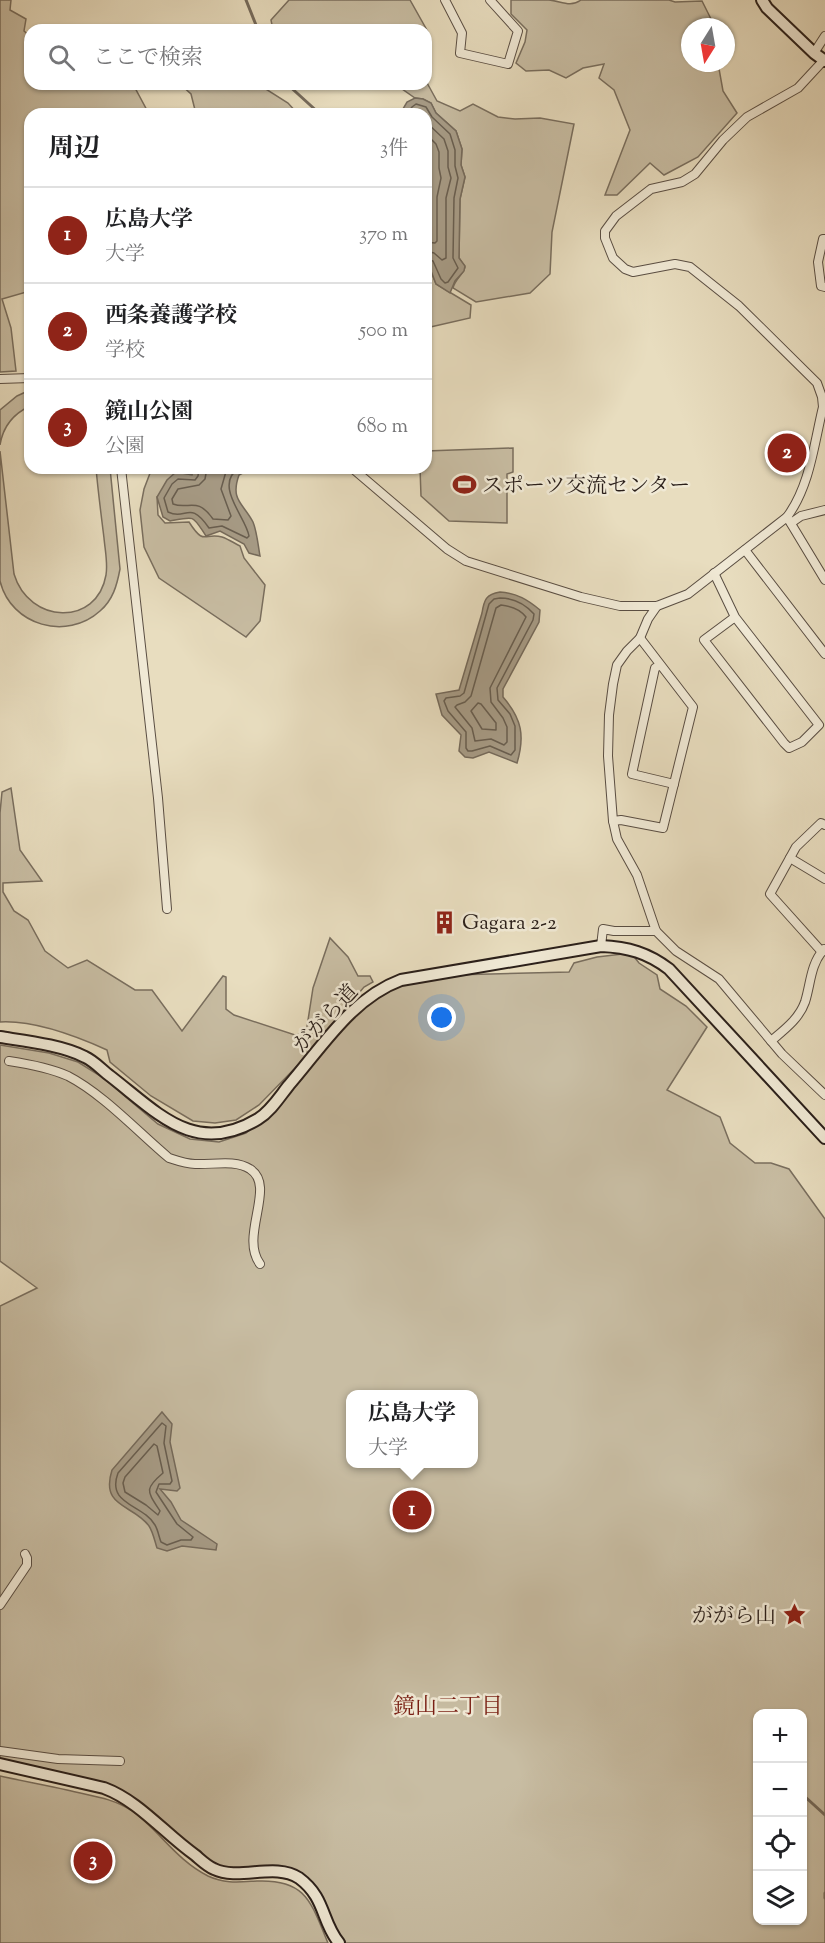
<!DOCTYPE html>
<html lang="ja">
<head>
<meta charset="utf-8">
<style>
	:root { --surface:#fff; --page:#f2f2f2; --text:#202124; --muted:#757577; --line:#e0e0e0; --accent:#8f2418 }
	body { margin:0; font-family:"Sorts Mill Goudy","Noto Serif JP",serif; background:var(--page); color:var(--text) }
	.controls { position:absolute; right:18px; bottom:18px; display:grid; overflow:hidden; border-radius:12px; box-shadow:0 2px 4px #0004 }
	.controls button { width:54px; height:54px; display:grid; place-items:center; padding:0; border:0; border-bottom:2px solid var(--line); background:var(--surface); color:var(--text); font:30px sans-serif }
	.compass { position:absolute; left:681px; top:18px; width:54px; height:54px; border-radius:50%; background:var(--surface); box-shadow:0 2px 4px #0004; rotate:191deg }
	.you { position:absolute; left:442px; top:1018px; width:21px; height:21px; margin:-15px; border:4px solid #fff; border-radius:50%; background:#1a73e8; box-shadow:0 0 0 9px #1a73e833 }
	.badge { display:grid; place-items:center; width:39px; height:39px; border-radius:50%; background:var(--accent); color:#fff; font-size:20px; font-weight:700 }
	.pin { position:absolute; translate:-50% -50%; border:3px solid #fff; box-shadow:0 2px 6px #0006 }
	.popup { position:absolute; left:346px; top:1390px; width:132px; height:78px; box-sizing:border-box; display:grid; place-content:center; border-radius:12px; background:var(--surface); filter:drop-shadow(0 2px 4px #0005); font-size:20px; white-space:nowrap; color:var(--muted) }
	.popup b { font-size:22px; color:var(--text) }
	.popup::after { content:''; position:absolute; left:50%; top:100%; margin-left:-12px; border:12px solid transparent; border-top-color:var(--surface) }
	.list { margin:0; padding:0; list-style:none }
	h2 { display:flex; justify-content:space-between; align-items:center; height:78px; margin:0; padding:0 24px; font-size:26px }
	h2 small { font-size:20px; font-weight:400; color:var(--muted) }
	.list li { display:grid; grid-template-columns:39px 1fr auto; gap:18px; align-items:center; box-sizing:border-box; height:96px; padding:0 24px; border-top:2px solid var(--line) }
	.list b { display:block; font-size:22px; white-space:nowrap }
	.list p { margin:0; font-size:20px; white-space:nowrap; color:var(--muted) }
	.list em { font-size:20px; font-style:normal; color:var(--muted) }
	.icon { flex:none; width:33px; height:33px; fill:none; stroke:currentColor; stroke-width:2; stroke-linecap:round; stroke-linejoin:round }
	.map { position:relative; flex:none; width:825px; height:1943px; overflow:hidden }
	.search { position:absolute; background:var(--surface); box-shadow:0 2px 4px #0004; left:24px; top:24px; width:408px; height:66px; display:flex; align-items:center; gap:15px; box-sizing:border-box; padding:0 21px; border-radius:18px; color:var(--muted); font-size:22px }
	.panel { position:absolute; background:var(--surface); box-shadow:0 2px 4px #0004; left:24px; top:108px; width:408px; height:366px; border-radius:18px }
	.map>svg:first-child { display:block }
	.green { fill:#c8bda3; stroke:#796e5e; stroke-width:1.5; fill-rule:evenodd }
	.water { fill:#a79c87; stroke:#756a5b; stroke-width:1.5 }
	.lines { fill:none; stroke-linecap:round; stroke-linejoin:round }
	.shore { stroke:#685e50; stroke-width:1.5 }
	.stream { stroke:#756a5b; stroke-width:3 }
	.street-casing { stroke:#5a4e43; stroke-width:10 }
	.secondary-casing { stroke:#2a1f1a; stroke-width:14 }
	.street { stroke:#f0e9d5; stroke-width:8 }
	.secondary { stroke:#f0e9d5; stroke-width:10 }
	.labels { text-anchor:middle; stroke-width:5; stroke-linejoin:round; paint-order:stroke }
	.poi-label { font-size:21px; fill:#2a1f1a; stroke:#f0e9d5; text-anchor:start }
	.street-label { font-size:21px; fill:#2a1f1a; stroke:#f0e9d5 }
	.neighbourhood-label { font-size:22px; fill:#7a1f14; stroke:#f0e9d5 }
</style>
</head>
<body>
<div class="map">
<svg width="825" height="1943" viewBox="0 0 825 1943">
	<rect width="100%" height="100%" fill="#e8ddbf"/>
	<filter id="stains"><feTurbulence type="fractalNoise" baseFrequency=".00333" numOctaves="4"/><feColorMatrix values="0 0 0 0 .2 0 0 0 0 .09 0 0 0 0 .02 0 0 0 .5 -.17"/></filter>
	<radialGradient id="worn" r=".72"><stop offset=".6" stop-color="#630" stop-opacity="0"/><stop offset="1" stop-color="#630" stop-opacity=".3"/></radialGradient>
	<!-- green -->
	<g class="green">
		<polygon points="0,0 11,0 10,10 26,19 24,31 30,36 30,84 121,84 135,88 149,114 30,114 30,291 2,299 11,328 16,371 0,372"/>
		<polygon points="289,0 410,0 428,32 426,36 426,30 273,30 271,20"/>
		<path d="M511,0C523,0 537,0 549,0C561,1 570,8 581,0H669L675,2L702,1L715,27H690V63H718L723,91L737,113L698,157L664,175L650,163L617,195H605L630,130L614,90L599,78L604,64L583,68L566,78L549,70L526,71L516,63L525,42L527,30L511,14Z"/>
		<path d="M426,81L437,101L460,111L473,104L498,117L515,119L540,118L574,124L552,232L550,274L530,293L476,302L453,288C455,279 463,275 465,267L459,258L460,199L465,177L461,165L462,149L456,131L436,113L431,103L423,99L415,98L395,84H426Z"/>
		<polygon points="180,84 258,84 288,103 298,114 196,114 191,94"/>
		<polygon points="426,258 436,284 471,305 470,318 426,328"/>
		<path d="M30,390V406C13,414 3,426 0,445V410L17,396Z"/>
		<polygon points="513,448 513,472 507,474 507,523 449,521 421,496 420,468 426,468 426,451"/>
		<path d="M0,451L14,574C29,624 97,627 106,575C108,563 105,550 104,538C101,514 98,491 96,468H110L120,569C117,585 113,600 100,611C67,641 11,626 0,581Z"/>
		<path d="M152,468H194L192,475L157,497L158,515L165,523L189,522C205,547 204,532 222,537C228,539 234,543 240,546L244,558L265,585L260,621L246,637L159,578L144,547L140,510L144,489Z"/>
		<path d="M11,788L20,850L42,881L3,883V892L14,911L28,920L45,951L68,968L87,960L135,990H152L182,1031L223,976L226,977V1009L234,1015L295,1035L306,1033L313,988L330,938L348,957L358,976H370L373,982L364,987L300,1063L259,1105L236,1120L215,1123L193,1121L151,1096L110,1062L107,1050C76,1036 35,1020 0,1022V813L2,792Z"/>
		<path d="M631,953L639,963L657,975L660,989L686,1006L707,1027L667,1090L720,1117L730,1143L755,1163H771L789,1169L825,1219V1943H339L315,1892L296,1876L214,1869L119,1793L0,1764V1306L37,1288L0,1261V1045L49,1053L78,1062L102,1077L158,1124L190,1139L219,1142L246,1133L270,1113L361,997L413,976L569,972L574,963L597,957ZM350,1394H474V1464H350ZM758,1714H802V1920H758Z"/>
		<path d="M0,1776C22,1781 45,1785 67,1790C90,1796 111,1797 132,1811C159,1830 176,1860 208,1876C225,1884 239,1882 257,1881C307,1879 311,1903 328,1943H0Z"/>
	</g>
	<!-- water -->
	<g class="water">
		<polygon points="415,98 423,99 431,103 436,113 456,131 462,149 461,165 465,177 460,199 459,258 465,266 464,271 455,281 450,293 436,284 426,258 426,114 400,114 407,102"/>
		<path d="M194,468H252L239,475C230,500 243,503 253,522C257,532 258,545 260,556L249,553L244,544L220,531L206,536C192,515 196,516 170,521L163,517L157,497L167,480L176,472L192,475Z"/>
		<path d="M500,592C517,593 528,600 540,610L539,622L503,689V697C522,719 525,736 517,763L489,752L473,758L465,757L459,751L461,735L442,715L436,694L459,690L482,613C484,600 486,594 500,592Z"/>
		<path d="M162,1412L172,1424L170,1442L180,1488L177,1491L160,1489L171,1502L181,1520L217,1544L216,1550L182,1546L167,1551L157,1548C155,1542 153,1532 149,1526C133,1504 100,1508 112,1470Z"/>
	</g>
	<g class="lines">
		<!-- shore -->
		<g class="shore">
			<polyline points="407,114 412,107 416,104 426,107 432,117 450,134 455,150 455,166 458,178 454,198 453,258 458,268 448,282 445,283 441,279 433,261 426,259"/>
			<polyline points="426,122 444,139 448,151 448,167 451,178 446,198 446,258 442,260 434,253 426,251"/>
			<polyline points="426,134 436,144 439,152 439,168 441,178 437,197 437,241 435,243 426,242"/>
			<path d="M199,468L198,476L195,480L178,479L172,484L164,498L168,512C187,521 189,499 209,528L222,526L247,538L249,536C246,517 213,485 239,468"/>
			<path d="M207,468L205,479L199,485L178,489L172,499L173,504C189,510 197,496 213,519L228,520L231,516L221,489L227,468"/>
			<path d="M500,598C514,598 525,604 534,614L533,620L497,688L498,700L510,714L515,726V750L511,755L490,746L472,751H468L466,748V732L448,711L444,701L446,698L460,696L464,693L489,604L494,599Z"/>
			<path d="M501,605C510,606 520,609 526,617L490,688L491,702L503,718L507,727V742L504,745L491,739L475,741L472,728L455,707L457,705L465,702L471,696L496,608Z"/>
			<polygon points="478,703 481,704 496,723 496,730 482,729 471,711"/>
			<path d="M162,1423L166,1426L164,1443L172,1481L170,1484H159L156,1492L177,1524L193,1537L191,1540H181L167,1545L161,1542C159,1537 158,1530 155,1525C143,1504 106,1505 118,1473Z"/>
			<path d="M154,1444L157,1446L163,1473C144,1489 147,1491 160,1511L158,1515L146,1505L125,1492L123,1483L125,1477Z"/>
		</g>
		<!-- stream -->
		<g class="stream">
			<polyline points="246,0 258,30"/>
			<polyline points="287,84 320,114"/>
			<polyline points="802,1794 825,1815"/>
			<polyline points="825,1893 825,1898"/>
		</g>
		<defs>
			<g id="street">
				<polyline points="445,0 462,33 460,53 508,64 518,31 490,0"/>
				<polyline points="814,53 825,36"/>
				<polyline points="825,239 823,239 818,262 821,286 825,287"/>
				<polyline points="0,379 30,378"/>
				<polyline points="121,468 158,798 167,909"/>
				<path d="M352,468L447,549L466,561L581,597L620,606H657L688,594L787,517C810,486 814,444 823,407L822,397L817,383L739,306L690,267L675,264L633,272L625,269L613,258L605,238V231L616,216L651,189L682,182L695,174L723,140L747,117L798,88L824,60"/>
				<polyline points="787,517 825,580"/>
				<polyline points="791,523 801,516 825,510"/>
				<polyline points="745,550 825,654"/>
				<polyline points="714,573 735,617 819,725 802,742 789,748 784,743 704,640 735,617"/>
				<polyline points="657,606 648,619 640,638 627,651 617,665 613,684 609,715 608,756 613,821 617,839 637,875 656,931 676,951 719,979 782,1054 825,1095"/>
				<polyline points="660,665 655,668 632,774 674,784"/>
				<polyline points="613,821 621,820 663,828 693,707 640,638"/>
				<polyline points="790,858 825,879"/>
				<polyline points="601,946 603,929 614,931 656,931"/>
				<polyline points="822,952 770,894 796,847 821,823 825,825"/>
				<path d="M771,1041C784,1030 799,1019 805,1002C811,983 810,965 824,949"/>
				<path d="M9,1061C29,1064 50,1068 68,1076C103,1094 138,1132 169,1158C178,1161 186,1164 195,1164C212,1165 235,1159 250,1169C277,1186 239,1236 260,1264"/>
				<polyline points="0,1605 27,1565 27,1558 25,1554"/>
				<polyline points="0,1751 58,1759 120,1761"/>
			</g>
			<g id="secondary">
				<polyline points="762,0 767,8 814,53 825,61"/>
				<path d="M0,1037C25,1041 62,1045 85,1057C94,1061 102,1070 110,1076C158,1113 195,1157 258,1119C271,1111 280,1096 289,1085C322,1047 352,998 401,980L601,946C628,947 648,953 669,969L825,1138"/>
				<path d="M0,1764L104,1788C139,1801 165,1834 195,1855C201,1860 207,1866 214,1869C239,1881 275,1862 299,1878C326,1898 321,1921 339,1943"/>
			</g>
		</defs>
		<!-- street casing -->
		<use href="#street" class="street-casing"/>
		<!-- secondary casing -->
		<use href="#secondary" class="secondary-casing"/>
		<!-- street -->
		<use href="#street" class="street"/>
		<!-- secondary -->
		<use href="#secondary" class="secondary"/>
	</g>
	<!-- icons -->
	<defs>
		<symbol id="stadium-bare" viewBox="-9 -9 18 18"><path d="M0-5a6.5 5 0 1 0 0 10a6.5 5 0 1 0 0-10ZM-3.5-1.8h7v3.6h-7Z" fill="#8f2418" stroke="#f0e9d5" stroke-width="2.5" paint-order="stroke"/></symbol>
		<symbol id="building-bare" viewBox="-9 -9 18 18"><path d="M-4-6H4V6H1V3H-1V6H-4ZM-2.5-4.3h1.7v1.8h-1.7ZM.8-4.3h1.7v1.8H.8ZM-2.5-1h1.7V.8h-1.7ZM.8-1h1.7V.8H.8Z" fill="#8f2418" stroke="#f0e9d5" stroke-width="2.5" paint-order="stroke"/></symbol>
		<symbol id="sight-bare" viewBox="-9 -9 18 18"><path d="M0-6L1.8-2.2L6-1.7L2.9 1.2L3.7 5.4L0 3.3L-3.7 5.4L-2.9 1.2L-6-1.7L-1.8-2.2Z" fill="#8f2418" stroke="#f0e9d5" stroke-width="2.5" paint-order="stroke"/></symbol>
	</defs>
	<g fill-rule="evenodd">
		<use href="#stadium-bare" x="448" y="468" width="33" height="33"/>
		<use href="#building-bare" x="428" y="906" width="33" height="33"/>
		<use href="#sight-bare" x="778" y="1598" width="33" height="33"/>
	</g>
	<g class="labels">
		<!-- poi labels -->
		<g class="poi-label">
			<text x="482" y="492">スポーツ交流センター</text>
			<text x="462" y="929">Gagara 2-2</text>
			<text x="776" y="1622" text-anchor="end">ががら山</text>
		</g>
		<!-- street labels -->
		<g class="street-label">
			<text transform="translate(325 1018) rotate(-47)" y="7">ががら道</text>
		</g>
		<!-- neighbourhood labels -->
		<g class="neighbourhood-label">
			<text x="448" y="1713">鏡山二丁目</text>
		</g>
	</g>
	<rect width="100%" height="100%" filter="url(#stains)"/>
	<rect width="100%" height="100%" fill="url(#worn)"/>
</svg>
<div class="controls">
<button>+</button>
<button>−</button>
<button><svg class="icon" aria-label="locate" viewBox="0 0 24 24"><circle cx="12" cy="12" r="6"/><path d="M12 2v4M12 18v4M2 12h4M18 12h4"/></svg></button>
<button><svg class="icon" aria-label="layers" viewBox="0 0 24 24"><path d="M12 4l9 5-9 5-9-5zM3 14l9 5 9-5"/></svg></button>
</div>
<svg class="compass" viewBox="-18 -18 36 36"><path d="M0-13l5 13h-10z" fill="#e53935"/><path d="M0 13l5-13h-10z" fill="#757577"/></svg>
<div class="you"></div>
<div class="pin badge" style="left:412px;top:1510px">1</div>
<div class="popup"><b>広島大学</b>大学</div>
<div class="pin badge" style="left:787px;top:453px">2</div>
<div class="pin badge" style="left:93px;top:1861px">3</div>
<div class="search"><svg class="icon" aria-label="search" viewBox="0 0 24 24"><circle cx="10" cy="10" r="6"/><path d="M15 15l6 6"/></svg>ここで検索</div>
<section class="panel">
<h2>周辺<small>3件</small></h2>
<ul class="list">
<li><span class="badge">1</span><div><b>広島大学</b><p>大学</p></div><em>370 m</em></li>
<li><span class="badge">2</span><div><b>西条養護学校</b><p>学校</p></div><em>500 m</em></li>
<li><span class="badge">3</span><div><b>鏡山公園</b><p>公園</p></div><em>680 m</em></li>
</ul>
</section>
</div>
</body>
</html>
